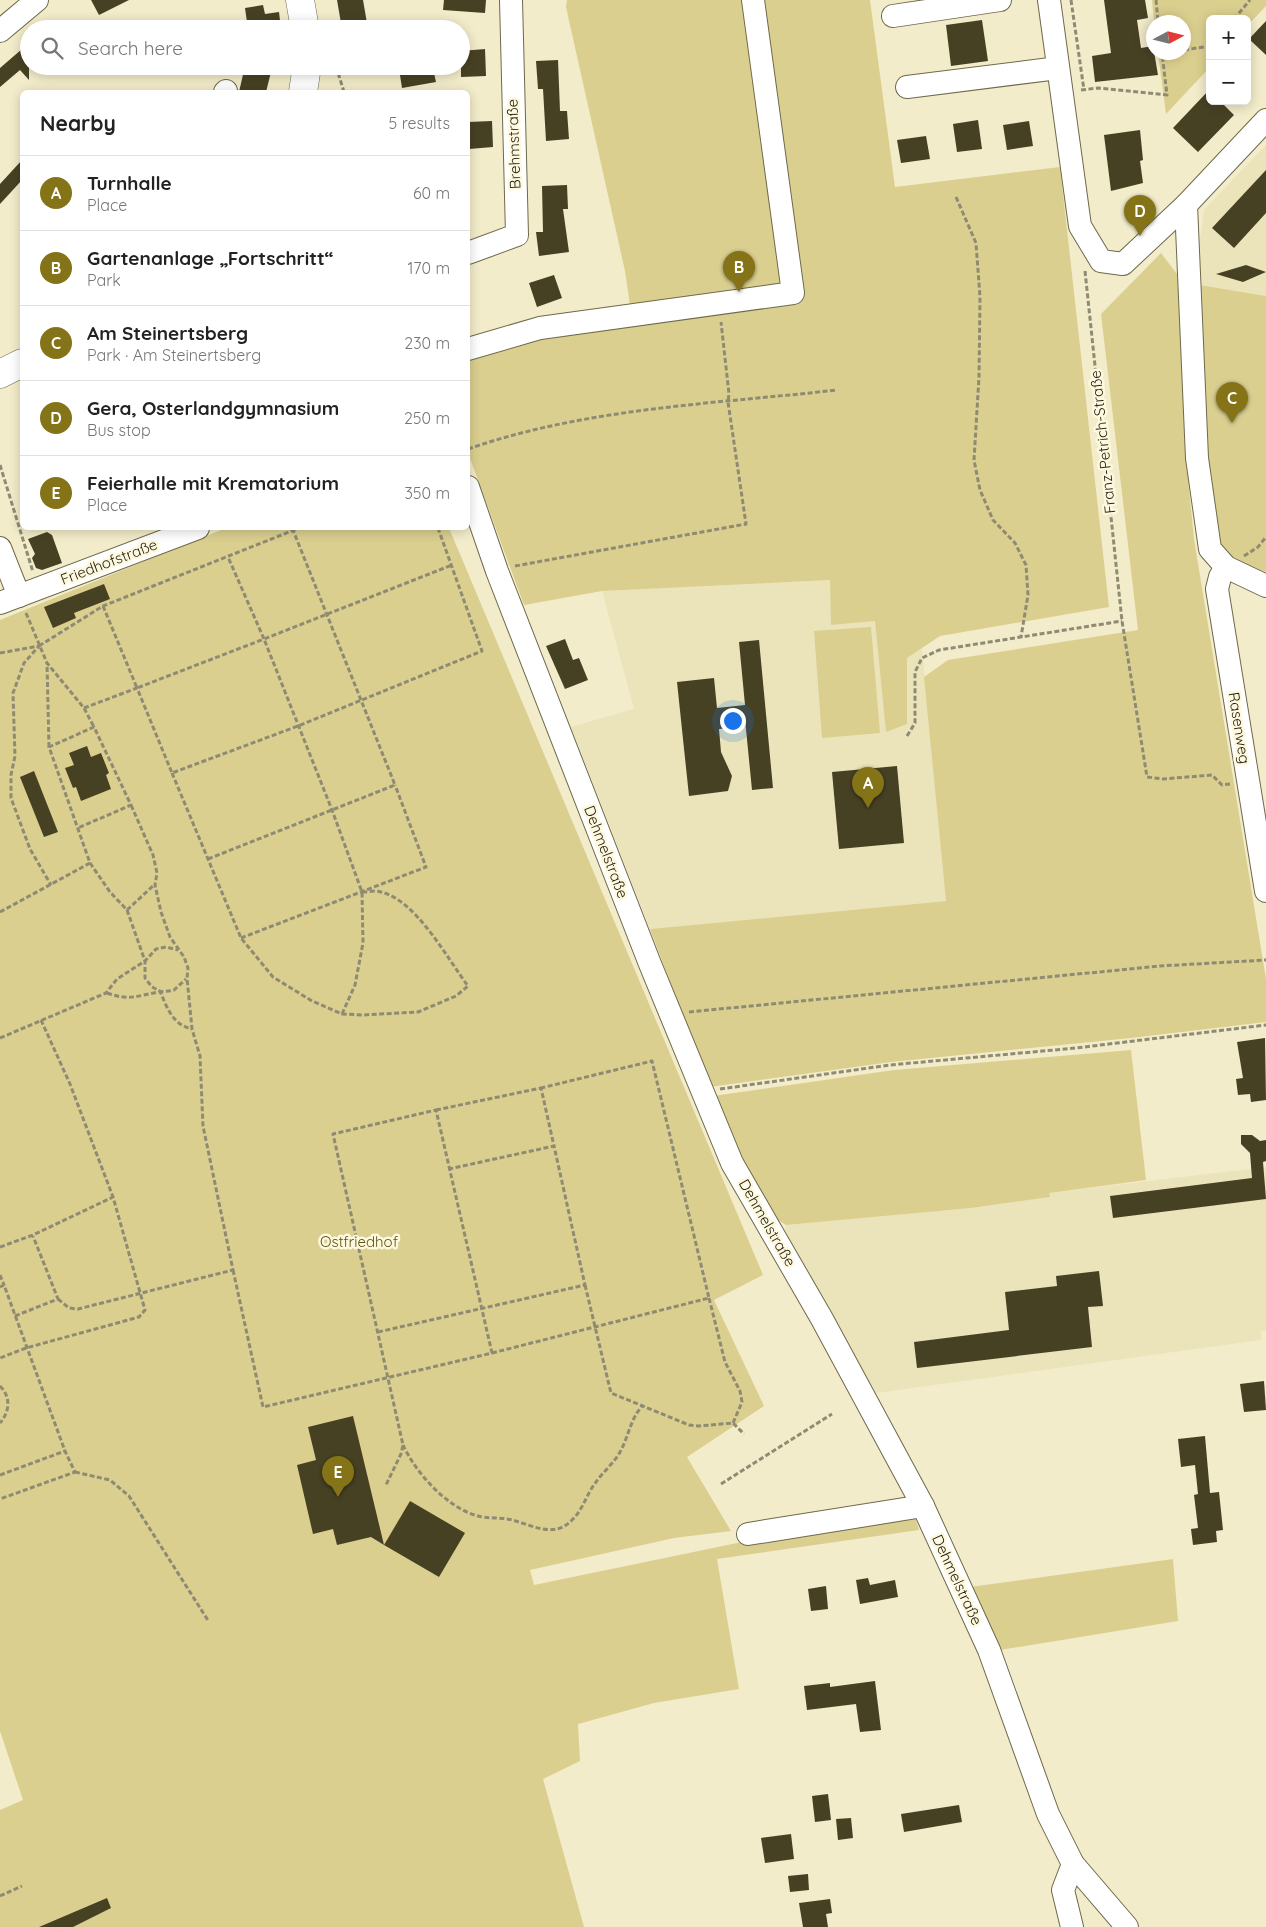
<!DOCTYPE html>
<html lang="en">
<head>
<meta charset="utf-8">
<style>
	:root { --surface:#fff; --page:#f2f2f2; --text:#222; --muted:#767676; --line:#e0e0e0; --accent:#857417 }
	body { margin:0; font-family:Quicksand,sans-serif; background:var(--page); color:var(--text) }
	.controls { position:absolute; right:15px; top:15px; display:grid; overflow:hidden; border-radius:8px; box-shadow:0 2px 12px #0003 }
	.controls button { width:45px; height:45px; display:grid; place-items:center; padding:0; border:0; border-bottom:1px solid var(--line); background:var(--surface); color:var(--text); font:25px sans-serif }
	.compass { position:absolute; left:1146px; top:15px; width:45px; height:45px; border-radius:50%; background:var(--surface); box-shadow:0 2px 12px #0003; rotate:83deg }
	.you { position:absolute; left:732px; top:720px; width:18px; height:18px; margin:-12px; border:4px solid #fff; border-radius:50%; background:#1a73e8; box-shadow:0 0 0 8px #1a73e833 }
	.badge { display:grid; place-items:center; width:32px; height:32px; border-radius:50%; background:var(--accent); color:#fff; font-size:16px; font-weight:700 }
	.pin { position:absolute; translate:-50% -41px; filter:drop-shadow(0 1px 2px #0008) }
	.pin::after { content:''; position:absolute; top:26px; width:18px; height:15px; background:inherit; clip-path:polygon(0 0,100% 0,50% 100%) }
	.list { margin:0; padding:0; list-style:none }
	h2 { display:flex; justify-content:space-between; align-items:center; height:65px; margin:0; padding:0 20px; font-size:21px }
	h2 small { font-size:16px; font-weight:400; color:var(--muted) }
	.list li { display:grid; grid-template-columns:32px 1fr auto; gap:15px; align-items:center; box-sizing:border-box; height:75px; padding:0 20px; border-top:1px solid var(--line) }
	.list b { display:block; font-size:19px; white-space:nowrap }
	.list p { margin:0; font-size:16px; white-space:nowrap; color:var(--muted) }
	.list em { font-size:16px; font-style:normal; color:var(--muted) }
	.icon { flex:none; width:28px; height:28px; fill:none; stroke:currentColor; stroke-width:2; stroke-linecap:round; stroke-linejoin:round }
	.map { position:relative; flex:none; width:1266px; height:1927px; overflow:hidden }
	.search { position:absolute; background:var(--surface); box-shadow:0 2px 12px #0003; left:20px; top:20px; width:450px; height:55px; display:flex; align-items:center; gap:12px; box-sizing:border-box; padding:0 18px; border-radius:28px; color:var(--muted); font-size:19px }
	.panel { position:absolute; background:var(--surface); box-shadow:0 2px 12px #0003; left:20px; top:90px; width:450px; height:440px; border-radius:8px }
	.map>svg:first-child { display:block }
	.built { fill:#ebe4ba }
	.green { fill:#dbcf8f }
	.building { fill:#474124 }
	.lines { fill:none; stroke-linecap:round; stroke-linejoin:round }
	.minor-casing { stroke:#6e694b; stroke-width:24 }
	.major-casing { stroke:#6e694b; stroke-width:29 }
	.path { stroke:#8f8b73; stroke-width:3; stroke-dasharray:5 2.5; stroke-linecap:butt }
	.minor { stroke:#fff; stroke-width:22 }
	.major { stroke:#fff; stroke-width:28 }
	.labels { text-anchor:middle; stroke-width:5; stroke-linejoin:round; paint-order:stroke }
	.street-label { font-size:15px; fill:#221f13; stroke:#fef9de }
	.park-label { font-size:15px; fill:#5e5313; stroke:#fef9de }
</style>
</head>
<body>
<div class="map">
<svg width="1266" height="1927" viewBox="0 0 1266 1927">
	<rect width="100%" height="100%" fill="#f2ecca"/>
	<!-- built -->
	<g class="built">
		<polygon points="1266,145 1266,296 1194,284 1204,210"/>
		<polygon points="915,573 946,901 650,929 571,727 634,709 602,591"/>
		<polygon points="1266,1167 1266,1331 1261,1331 1261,1340 876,1393 784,1237 786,1225 971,1208 1050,1197 1048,1193"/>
	</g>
	<!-- green -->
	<g class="green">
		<polygon points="567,0 870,0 895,187 1060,167 1109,607 940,636 907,658 907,724 886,732 875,621 831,625 830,580 602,591 524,605 468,453 468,345 631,312 625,271 566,7"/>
		<polygon points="1152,0 1266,0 1266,6 1247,26 1247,19 1210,19 1210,67 1166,114 1158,53 1184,52 1184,22 1154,22"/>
		<polygon points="1161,253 1184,283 1186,458 1194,539 1266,979 1266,1022 1131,1038 891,1062 710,1087 650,929 946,901 924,677 948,660 1138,630 1101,314"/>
		<path d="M1194,284L1266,296V572C1241,563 1228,558 1210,538Z"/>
		<polygon points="226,528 449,528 763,1275 714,1300 764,1406 687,1457 731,1531 674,1538 530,1570 534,1585 742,1542 915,1517 919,1530 717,1559 739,1689 654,1703 578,1724 580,1761 543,1779 584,1927 0,1927 0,1810 23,1800 0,1731 0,620"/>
		<polygon points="871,627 880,733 822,738 814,631"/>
		<polygon points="1131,1050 1146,1180 1049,1193 1050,1197 971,1208 786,1225 770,1215 736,1155 713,1096 894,1070"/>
		<polygon points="1173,1559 1178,1621 1000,1650 970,1587"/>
	</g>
	<!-- building -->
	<g class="building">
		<polygon points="91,0 129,0 99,15"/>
		<polygon points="337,0 363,0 368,29 342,29"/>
		<polygon points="444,0 486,0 485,13 443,10"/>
		<polygon points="1104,0 1145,0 1148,18 1137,20 1141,48 1153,46 1158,75 1095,82 1092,56 1111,53"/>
		<polygon points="263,5 265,14 279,12 281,29 248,29 245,8"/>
		<polygon points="982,20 988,61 951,66 946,25"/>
		<polygon points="1266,21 1266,55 1249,39"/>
		<polygon points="29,43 29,80 20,70 0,87 0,68"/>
		<polygon points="485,49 486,76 461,77 461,51"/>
		<polygon points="558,60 560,111 567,111 569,139 546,141 543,89 538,89 536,61"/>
		<polygon points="245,66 271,72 266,92 239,92"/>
		<polygon points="433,69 436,82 402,88 400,75"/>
		<polygon points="1210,89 1210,101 1220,101 1234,115 1198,152 1173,128"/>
		<polygon points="978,120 982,149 957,152 953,124"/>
		<polygon points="492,121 493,147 469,149 468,122"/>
		<polygon points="1029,121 1033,146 1007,150 1003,125"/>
		<polygon points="1140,130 1143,160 1140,161 1143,183 1111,191 1104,135"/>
		<polygon points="926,136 930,159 901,163 897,140"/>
		<polygon points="22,160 22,180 0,204 0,184"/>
		<polygon points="1266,170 1266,213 1234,248 1212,228"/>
		<polygon points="567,185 568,209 563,209 569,252 539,256 536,232 543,232 542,186"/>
		<polygon points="1246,265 1266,272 1243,282 1216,274"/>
		<polygon points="554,275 562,298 537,307 529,283"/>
		<polygon points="47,532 52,535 62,563 42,570 36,568 32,558 35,554 28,539"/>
		<polygon points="104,584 110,599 74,613 76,618 53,628 44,607"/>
		<polygon points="565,639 573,660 579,658 588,680 565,689 546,646"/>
		<polygon points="759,640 773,788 752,790 745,719 744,727 719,729 721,752 732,776 728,791 689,796 677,682 714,678 717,708 745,705 739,642"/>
		<polygon points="87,746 91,757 101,753 109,773 106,775 111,789 81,801 76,787 73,788 65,768 74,765 69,753"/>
		<polygon points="897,766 904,843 839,849 832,772"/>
		<polygon points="34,771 58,832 44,837 20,777"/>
		<polygon points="1265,1038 1266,1100 1251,1102 1250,1094 1238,1095 1236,1079 1243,1078 1237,1042"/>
		<polygon points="1241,1135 1252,1135 1260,1141 1266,1140 1266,1161 1263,1162 1266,1199 1113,1218 1110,1196 1252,1178 1250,1153 1241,1144"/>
		<polygon points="1099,1271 1103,1306 1088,1307 1092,1347 917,1368 914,1342 1009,1330 1005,1292 1057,1286 1056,1276"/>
		<polygon points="1264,1381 1266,1410 1244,1412 1240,1384"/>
		<polygon points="353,1416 384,1545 371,1537 337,1545 333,1529 313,1534 297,1465 316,1460 308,1427"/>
		<polygon points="1205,1436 1210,1493 1219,1492 1223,1530 1216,1531 1217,1542 1193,1545 1191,1529 1198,1528 1194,1495 1198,1494 1195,1465 1181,1467 1178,1439"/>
		<polygon points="410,1501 465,1533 439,1577 384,1545"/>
		<polygon points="868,1578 870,1585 895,1580 898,1597 860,1604 856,1580"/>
		<polygon points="826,1586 828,1609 811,1611 808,1589"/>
		<polygon points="875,1681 881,1730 860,1732 856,1704 807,1710 804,1686 830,1683 830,1687"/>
		<polygon points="828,1794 831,1820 815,1822 812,1796"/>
		<polygon points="959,1805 962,1822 904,1832 901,1814"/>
		<polygon points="851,1818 853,1838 838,1840 836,1819"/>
		<polygon points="791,1834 794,1859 765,1863 761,1838"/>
		<polygon points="808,1874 809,1890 790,1892 788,1876"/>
		<polygon points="107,1898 111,1908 73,1927 39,1927"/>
		<polygon points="830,1899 832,1913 826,1914 828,1927 803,1927 799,1903"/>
	</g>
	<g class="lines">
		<defs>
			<g id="minor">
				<polyline points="1049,0 1080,226 1101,261 1123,264 1186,205 1266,120"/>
				<polyline points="893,16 1000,0"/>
				<polyline points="0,31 37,0"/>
				<polyline points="907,87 1058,68"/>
				<polyline points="225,92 226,91"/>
				<polyline points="1186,205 1197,458 1210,549 1226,567 1266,586"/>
				<polyline points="468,253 517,235 511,0"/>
				<polyline points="468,349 540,328 793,293 753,0"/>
				<polyline points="468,487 497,571 650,964 732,1163 822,1319 923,1506 989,1650 1048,1814 1073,1864 1127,1927"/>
				<polyline points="0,548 19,596"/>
				<polyline points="1226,567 1220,577 1217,589 1266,891"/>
				<polyline points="0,603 198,528"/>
				<polyline points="748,1534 923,1506"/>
				<polyline points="1072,1927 1063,1890 1073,1864"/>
			</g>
			<g id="major">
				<polyline points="300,0 305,29"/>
				<polyline points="303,92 307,66"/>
				<polyline points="0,374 22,363"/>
			</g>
		</defs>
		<!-- minor casing -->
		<use href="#minor" class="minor-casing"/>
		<!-- major casing -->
		<use href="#major" class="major-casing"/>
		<!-- path -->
		<g class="path">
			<polyline points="1071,0 1084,90"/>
			<polyline points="1156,0 1158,22"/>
			<polyline points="1234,19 1250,0"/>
			<polyline points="1184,50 1210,46"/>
			<polyline points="336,66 344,92"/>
			<polyline points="1081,90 1098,88 1167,95 1162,53"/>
			<polyline points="956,197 976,243 980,297 979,377 974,460 980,490 993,520 1015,543 1026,565 1028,595 1021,637"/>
			<polyline points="1085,271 1122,621 1147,777 1163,779 1212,775 1222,785 1230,784"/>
			<path d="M468,449C586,408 713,404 837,390"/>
			<polyline points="0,465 33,572"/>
			<polyline points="1244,556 1258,547 1266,537"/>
			<polyline points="515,566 746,524 728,402 729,394 721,322"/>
			<polyline points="103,606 137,688 264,639 228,557"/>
			<polyline points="26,613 47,663"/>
			<polyline points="39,646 103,606 299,528"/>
			<polyline points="0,653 39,646 24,663 13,693 15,756 11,775 11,798 30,849 51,885"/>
			<polyline points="84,708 137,688 172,773 298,726 482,651 438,528"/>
			<polyline points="907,736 915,723 915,672 922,658 939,650 1122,621"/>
			<polyline points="49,747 47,663 84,708 94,727"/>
			<path d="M172,773L241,938L273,977L312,1001L342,1014L362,1015L418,1012L456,996L468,986C447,958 416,900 381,892C375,890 368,892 362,892"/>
			<polyline points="208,859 395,785 293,530"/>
			<polyline points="90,863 110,892 127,910 154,885"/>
			<path d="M127,910L145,961V978L152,987L160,991C167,1008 173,1025 192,1029"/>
			<polyline points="0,912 90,863 49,747 94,727 131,805 78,828"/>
			<polyline points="241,938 426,867 395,785"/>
			<path d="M107,993C129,1001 137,996 158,992C163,991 168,992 174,990L186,979"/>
			<polyline points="689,1012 1160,966 1266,960"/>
			<polyline points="342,1014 355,985 363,943 362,892 332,810 264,639 452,565"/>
			<polyline points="41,1020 70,1084 113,1197"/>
			<polyline points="0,1038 106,993 117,979 145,961 156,949 166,947 178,950"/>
			<polyline points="720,1089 890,1065 1076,1048 1266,1025"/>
			<polyline points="436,1110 541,1088 554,1146 449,1169"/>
			<polyline points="0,1247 33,1235 113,1197 145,1310 139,1317 26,1348 0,1358"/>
			<polyline points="233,1270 263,1407 492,1353 436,1110 333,1134 403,1445 401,1454 386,1485"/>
			<polyline points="0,1275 4,1285"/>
			<polyline points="585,1285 611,1393 689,1425 699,1426 733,1423 744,1434"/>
			<polyline points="0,1287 4,1285 65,1451 75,1472 0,1499"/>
			<polyline points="709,1298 725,1362 740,1391 742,1402 733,1423"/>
			<polyline points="58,1299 69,1308 78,1309 233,1270 203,1126 200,1056 192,1029 187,978 188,968 184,957 170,937 161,912 155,885 157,873 153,855 131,805"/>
			<polyline points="15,1316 58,1299 33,1236"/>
			<polyline points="378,1332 585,1285 554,1146"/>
			<polyline points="492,1353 709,1298 652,1061 541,1088"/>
			<path d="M0,1386C11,1397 10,1411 0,1423"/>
			<path d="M403,1445C416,1473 447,1508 478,1516C489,1519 501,1517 512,1520C532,1525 554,1539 572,1520C583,1510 587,1493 596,1482C603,1472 614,1463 620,1452C629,1436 630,1419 643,1405"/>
			<polyline points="75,1472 110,1480 129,1496 209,1622"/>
			<polyline points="0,1475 65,1451"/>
			<polyline points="721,1484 832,1414"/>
			<polyline points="0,1896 22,1886"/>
		</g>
		<!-- minor -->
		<use href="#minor" class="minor"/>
		<!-- major -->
		<use href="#major" class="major"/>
	</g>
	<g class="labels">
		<!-- street labels -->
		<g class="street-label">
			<text transform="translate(514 144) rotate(-92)" y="5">Brehmstraße</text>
			<text transform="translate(1103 442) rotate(-96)" y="5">Franz-Petrich-Straße</text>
			<text transform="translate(109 562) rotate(-21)" y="5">Friedhofstraße</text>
			<text transform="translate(1239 728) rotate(81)" y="5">Rasenweg</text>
			<text transform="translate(606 852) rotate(69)" y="5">Dehmelstraße</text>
			<text transform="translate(767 1223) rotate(60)" y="5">Dehmelstraße</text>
			<text transform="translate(957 1580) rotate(65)" y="5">Dehmelstraße</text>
		</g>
		<!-- park labels -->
		<g class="park-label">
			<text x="359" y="1247">Ostfriedhof</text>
		</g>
	</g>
</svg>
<div class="controls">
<button>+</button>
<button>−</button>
</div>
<svg class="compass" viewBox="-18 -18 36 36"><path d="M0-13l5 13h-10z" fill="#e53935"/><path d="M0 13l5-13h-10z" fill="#767676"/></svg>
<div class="you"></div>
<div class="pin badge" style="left:868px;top:808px">A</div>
<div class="pin badge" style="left:739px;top:292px">B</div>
<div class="pin badge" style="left:1232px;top:423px">C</div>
<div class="pin badge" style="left:1140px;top:236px">D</div>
<div class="pin badge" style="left:338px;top:1497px">E</div>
<div class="search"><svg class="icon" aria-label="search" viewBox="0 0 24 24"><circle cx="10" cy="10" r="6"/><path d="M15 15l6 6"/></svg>Search here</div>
<section class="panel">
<h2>Nearby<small>5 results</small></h2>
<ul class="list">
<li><span class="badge">A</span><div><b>Turnhalle</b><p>Place</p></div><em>60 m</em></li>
<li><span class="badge">B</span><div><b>Gartenanlage „Fortschritt“</b><p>Park</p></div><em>170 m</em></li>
<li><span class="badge">C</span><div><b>Am Steinertsberg</b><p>Park · Am Steinertsberg</p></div><em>230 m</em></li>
<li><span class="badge">D</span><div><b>Gera, Osterlandgymnasium</b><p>Bus stop</p></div><em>250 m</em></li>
<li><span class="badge">E</span><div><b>Feierhalle mit Krematorium</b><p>Place</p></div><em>350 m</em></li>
</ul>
</section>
</div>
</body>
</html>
